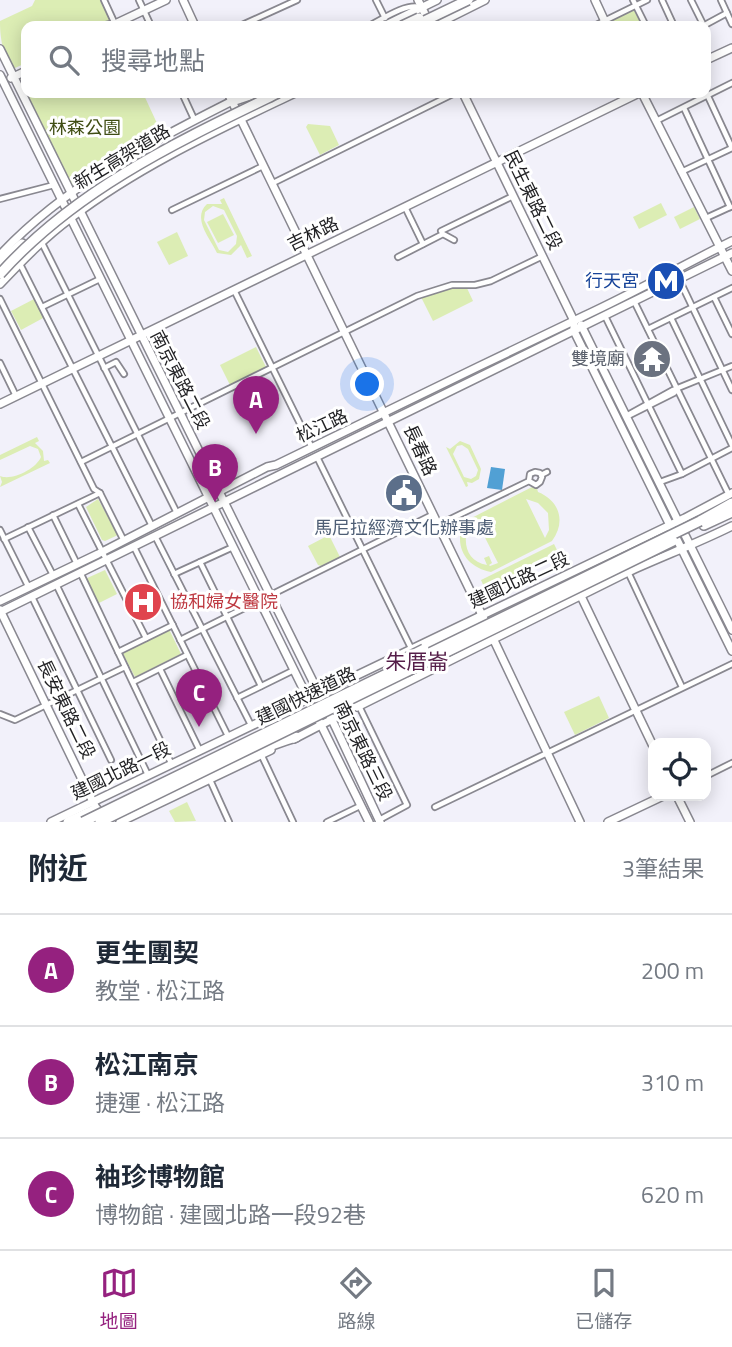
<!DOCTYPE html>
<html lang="zh-TW">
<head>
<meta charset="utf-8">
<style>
	:root { --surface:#fff; --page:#f2f2f3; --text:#1f2937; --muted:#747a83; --line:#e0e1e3; --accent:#95217f }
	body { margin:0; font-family:"Titillium Web","Noto Sans TC",sans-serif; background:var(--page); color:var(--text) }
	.controls { position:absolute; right:21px; bottom:21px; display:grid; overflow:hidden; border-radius:14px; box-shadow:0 4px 18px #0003 }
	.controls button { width:63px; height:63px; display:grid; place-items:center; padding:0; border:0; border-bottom:2px solid var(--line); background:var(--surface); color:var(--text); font:35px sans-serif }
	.you { position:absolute; left:368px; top:385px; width:24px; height:24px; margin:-18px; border:5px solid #fff; border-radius:50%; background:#1a73e8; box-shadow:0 0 0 10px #1a73e833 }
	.badge { display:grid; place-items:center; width:46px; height:46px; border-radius:50%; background:var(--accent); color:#fff; font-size:23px; font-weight:700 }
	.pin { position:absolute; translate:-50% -58px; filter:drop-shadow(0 2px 4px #0008) }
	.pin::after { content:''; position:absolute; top:37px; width:24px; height:21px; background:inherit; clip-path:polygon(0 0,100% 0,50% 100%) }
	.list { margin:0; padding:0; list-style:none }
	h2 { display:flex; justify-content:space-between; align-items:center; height:91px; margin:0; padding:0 28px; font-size:30px }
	h2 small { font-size:23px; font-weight:400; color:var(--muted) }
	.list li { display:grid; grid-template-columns:46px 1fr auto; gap:21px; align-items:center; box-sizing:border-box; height:112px; padding:0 28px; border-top:2px solid var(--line) }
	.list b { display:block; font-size:26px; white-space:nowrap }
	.list p { margin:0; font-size:23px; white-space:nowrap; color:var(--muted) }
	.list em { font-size:23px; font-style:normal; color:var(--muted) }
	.icon { flex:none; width:38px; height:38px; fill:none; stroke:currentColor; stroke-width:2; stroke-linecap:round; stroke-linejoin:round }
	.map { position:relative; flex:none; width:732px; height:822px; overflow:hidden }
	.search { position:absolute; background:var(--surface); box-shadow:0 4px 18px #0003; left:21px; right:21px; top:21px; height:77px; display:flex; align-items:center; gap:18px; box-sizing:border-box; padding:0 24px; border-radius:14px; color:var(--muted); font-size:26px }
	.sheet { height:427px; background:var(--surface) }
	nav { display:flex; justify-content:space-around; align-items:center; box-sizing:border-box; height:98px; border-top:2px solid var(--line); background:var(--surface); font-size:19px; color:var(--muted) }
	nav a { display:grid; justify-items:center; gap:4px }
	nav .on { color:var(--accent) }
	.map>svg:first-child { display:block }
	.green { fill:#dcedb4; fill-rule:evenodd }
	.water { fill:#51a0d4 }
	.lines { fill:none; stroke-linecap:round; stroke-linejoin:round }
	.street-casing { stroke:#898890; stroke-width:8 }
	.secondary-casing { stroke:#898890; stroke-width:10 }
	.highway-casing { stroke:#898890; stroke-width:12 }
	.street { stroke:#fff; stroke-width:4.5 }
	.secondary { stroke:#fff; stroke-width:7 }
	.highway { stroke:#fff; stroke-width:9 }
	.highway-bridge-casing { stroke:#898890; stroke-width:12; stroke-linecap:butt }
	.highway-bridge { stroke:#fff; stroke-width:9 }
	.labels { text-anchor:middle; stroke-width:6; stroke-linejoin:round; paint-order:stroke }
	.park-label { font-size:18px; fill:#404e14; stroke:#fff }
	.street-label { font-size:18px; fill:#1f1f22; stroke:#fff }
	.transit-label { font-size:18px; fill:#164399; stroke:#fff; text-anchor:end }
	.worship-label { font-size:18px; fill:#5b616d; stroke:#fff; text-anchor:end }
	.service-label { font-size:18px; fill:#4e5e75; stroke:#fff }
	.health-label { font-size:18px; fill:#be3a42; stroke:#fff; text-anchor:start }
	.quarter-label { font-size:21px; fill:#551e49; stroke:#fff }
</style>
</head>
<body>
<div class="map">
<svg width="732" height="822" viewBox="0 0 732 822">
	<rect width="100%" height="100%" fill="#f2f1fa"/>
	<!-- green -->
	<g class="green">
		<path d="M35,0H102L110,21L101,26H26V63L15,68C2,56 0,37 0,21L32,6Z"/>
		<polygon points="633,8 642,26 612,26 610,21"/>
		<polygon points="26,74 26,93 143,93 161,132 113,158 106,158 106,163 72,185 19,81"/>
		<polygon points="308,124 330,126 339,145 320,155 306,127"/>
		<path d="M224,198L252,256L247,258L241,245L231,255L217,253C209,237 192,218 207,204H222L220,200ZM213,206L224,210L237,236L236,244L228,252L219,250L204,220L205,212Z"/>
		<polygon points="661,203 667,215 639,229 633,217"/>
		<polygon points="694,207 700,219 680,229 674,217"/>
		<polygon points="223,214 234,235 218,243 207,222"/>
		<polygon points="177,232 188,256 169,265 157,242"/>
		<polygon points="466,286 473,301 433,321 421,297 452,287"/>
		<polygon points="36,298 45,317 21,330 11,311"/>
		<polygon points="256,347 266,367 230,385 220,365"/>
		<path d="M37,437L39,441L35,443L43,451L44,461L48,460L50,463L0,487L2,482L0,476C12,481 36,469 41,457L38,449L30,446L0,460V455Z"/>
		<path d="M460,441L470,445L481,469L479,479L472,483L467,482L468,486L466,487L446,447L450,449ZM462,445L468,449L478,470L476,476L471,479L464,477L453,454L457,446Z"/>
		<path d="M536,485L538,492C560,501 566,522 552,541L491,572C470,568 456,552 461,530L454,533L452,528ZM526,499L538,503L548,513L549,530L545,538ZM478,524L498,563L490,566L489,565L492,563L489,556L484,558L487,565C469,562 463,547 467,530Z"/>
		<polygon points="98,499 118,535 105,541 102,540 86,507"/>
		<polygon points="329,535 340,557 321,566 318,565 308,546"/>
		<polygon points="554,544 559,554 485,589 481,580"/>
		<polygon points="105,570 117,594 97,604 85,579"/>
		<polygon points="169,629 181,654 135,677 122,652"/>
		<polygon points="599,696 609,718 575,735 564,712"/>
		<polygon points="187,802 196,821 175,822 169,811"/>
	</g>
	<!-- water -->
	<polygon class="water" points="491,467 505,469 502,490 487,488"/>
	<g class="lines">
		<defs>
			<g id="street">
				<polyline points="104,0 115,24"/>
				<polyline points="139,0 151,26"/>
				<polyline points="376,0 385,18"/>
				<polyline points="633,0 646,26"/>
				<polyline points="662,0 674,26"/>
				<polyline points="691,0 704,26"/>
				<polyline points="721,0 732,24"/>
				<polyline points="240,26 297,0"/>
				<path d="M369,26C383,19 404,4 419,7"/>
				<polyline points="594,26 647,0"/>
				<polyline points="703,26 727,13"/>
				<polyline points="182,93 194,119"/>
				<polyline points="684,108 730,207"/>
				<polyline points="656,121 732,83"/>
				<polyline points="681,172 732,148 706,92"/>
				<polyline points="273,183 455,93"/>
				<polyline points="0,199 54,185"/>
				<polyline points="405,207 423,244"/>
				<polyline points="172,210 263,166"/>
				<polyline points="706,218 730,207"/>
				<polyline points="441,231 513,196"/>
				<polyline points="42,243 177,513"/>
				<polyline points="398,257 443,234 454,240"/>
				<polyline points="20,264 152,526"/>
				<polyline points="679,279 732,390"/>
				<polyline points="234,290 312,448"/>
				<polyline points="714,297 732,334"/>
				<polyline points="0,299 94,489 100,493 124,541"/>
				<polyline points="634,301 729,495"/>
				<polyline points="42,307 100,279"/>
				<polyline points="605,316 682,474"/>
				<polyline points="671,318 732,445"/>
				<polyline points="648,329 732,288"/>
				<polyline points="0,363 16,396"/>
				<polyline points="104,368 116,362 124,374"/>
				<polyline points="630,415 674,393 677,390"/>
				<polyline points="626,416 673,390 732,366"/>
				<polyline points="317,457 411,648"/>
				<polyline points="81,462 417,296 452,285 475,285 491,281 543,256"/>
				<polyline points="541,475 547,472"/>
				<polyline points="660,482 682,474 732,448"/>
				<polyline points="78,504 146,638"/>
				<polyline points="53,515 77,564"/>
				<polyline points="438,525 529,481 536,485 540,482 542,477 540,473 535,472 530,474 529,481"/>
				<polyline points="28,527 53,575"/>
				<polyline points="0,530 28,586"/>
				<polyline points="155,536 251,725"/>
				<polyline points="4,539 100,493"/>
				<polyline points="134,547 228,736"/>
				<polyline points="200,562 261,686"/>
				<polyline points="80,572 171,763"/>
				<polyline points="628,572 682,687"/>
				<polyline points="174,574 233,547"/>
				<polyline points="56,584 148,775"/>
				<polyline points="32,597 111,760"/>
				<polyline points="180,640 432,515"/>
				<polyline points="118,652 173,625"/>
				<polyline points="160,669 200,751"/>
				<polyline points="133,682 187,655"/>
				<polyline points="237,698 294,670"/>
				<polyline points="359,706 407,805 379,820"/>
				<polyline points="0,714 15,720 125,667"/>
				<polyline points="261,754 293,822"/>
				<polyline points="706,776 732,763"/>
				<polyline points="210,780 229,822"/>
				<polyline points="435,807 732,664"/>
				<polyline points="327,822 360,806"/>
			</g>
			<g id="secondary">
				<polyline points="183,0 195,26"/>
				<polyline points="418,0 429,22"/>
				<polyline points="595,0 607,26"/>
				<polyline points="106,26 115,24 166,0"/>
				<polyline points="384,26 437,0"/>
				<polyline points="433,26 485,0"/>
				<polyline points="0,49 336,728 380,822"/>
				<polyline points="706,60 732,48"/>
				<polyline points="0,75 369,822"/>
				<polyline points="11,78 26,71"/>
				<polyline points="228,93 482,615 580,822"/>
				<polyline points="463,93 574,321 574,331 732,651"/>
				<polyline points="642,93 732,271"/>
				<path d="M0,255C66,184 151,142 236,99"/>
				<path d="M0,284C22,261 45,237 71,218C139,166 218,130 295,93"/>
				<polyline points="581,325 732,630"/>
				<polyline points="0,404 639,93"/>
				<polyline points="579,592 653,746"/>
				<path d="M0,601L98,554L267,467L276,465C379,415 481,365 584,316C634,293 683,265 732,241"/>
				<polyline points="0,610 95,806"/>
				<polyline points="0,612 732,253"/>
				<path d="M357,707L628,572C663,556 698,543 732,526"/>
				<polyline points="294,739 346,712"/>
				<polyline points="677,796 690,822"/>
				<polyline points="51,822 685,518 732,493"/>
				<polyline points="120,822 271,750"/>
				<polyline points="608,822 663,796"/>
			</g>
			<g id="highway">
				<polyline points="232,101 256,93"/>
				<polyline points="0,263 22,244"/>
				<polyline points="700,521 732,503"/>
				<polyline points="704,525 732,512"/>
				<polyline points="424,649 475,624 482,615"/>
				<polyline points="343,713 366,697 404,678"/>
				<path d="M147,803C198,783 244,752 296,737"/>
				<polyline points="68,822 96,809"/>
			</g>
		</defs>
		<!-- street casing -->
		<use href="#street" class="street-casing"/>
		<!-- secondary casing -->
		<use href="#secondary" class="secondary-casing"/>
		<!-- highway casing -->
		<use href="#highway" class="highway-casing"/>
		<!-- street -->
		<use href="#street" class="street"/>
		<!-- secondary -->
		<use href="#secondary" class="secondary"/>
		<!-- highway -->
		<use href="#highway" class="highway"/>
		<defs>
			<g id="highway-bridge">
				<polyline points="402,26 419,18"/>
				<polyline points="414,26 468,0"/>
				<path d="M0,274C76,189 177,142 278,93"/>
				<polyline points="404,659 424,649"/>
				<polyline points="83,822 700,521"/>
				<polyline points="100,822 673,541"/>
			</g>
		</defs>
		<!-- highway-bridge casing -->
		<use href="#highway-bridge" class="highway-bridge-casing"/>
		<!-- highway-bridge -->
		<use href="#highway-bridge" class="highway-bridge"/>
	</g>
	<!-- icons -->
	<defs>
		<symbol id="metro-disc" viewBox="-11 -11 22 22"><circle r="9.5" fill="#1a4fb4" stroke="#fff"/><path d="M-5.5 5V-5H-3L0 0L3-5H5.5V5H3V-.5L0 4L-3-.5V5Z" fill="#fff"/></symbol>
		<symbol id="temple-disc" viewBox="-11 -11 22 22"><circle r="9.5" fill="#6b7280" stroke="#fff"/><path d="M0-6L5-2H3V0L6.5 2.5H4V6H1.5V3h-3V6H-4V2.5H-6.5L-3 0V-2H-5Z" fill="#fff"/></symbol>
		<symbol id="civic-disc" viewBox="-11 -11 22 22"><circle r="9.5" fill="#5c6f8a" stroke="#fff"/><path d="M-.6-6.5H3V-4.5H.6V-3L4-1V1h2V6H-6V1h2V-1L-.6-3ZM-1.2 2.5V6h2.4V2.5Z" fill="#fff"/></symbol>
		<symbol id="hospital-disc" viewBox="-11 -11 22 22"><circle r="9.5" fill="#e0444e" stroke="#fff"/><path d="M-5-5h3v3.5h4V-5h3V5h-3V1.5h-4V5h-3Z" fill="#fff"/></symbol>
	</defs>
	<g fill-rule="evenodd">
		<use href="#metro-disc" x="644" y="259" width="44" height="44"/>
		<use href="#temple-disc" x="630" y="337" width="44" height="44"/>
		<use href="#civic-disc" x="382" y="471" width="44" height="44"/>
		<use href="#hospital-disc" x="121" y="580" width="44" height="44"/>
	</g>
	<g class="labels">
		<!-- park labels -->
		<g class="park-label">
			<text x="85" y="134">林森公園</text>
		</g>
		<!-- street labels -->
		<g class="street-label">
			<text transform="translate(122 157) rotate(-31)" y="6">新生高架道路</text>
			<text transform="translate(533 200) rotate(64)" y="6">民生東路二段</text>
			<text transform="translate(313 234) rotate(-26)" y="6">吉林路</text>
			<text transform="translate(180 380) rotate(63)" y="6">南京東路二段</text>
			<text transform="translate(322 426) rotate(-25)" y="6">松江路</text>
			<text transform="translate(420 450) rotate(65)" y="6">長春路</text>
			<text transform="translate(519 580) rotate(-25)" y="6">建國北路二段</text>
			<text transform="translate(306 696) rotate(-26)" y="6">建國快速道路</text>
			<text transform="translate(66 709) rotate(64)" y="6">長安東路二段</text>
			<text transform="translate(363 751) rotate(64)" y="6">南京東路三段</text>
			<text transform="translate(121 771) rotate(-26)" y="6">建國北路一段</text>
		</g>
		<!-- transit labels -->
		<g class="transit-label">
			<text x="639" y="287">行天宮</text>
		</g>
		<!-- worship labels -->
		<g class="worship-label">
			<text x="625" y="365">雙境廟</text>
		</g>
		<!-- service labels -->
		<g class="service-label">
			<text x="404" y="534">馬尼拉經濟文化辦事處</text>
		</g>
		<!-- health labels -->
		<g class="health-label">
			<text x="170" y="608">協和婦女醫院</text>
		</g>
		<!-- quarter labels -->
		<g class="quarter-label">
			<text x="417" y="669">朱厝崙</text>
		</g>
	</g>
</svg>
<div class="controls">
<button><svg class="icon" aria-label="locate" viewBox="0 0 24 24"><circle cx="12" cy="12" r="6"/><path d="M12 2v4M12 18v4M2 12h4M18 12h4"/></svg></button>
</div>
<div class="you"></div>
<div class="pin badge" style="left:256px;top:434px">A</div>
<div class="pin badge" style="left:215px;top:502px">B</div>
<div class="pin badge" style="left:199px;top:727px">C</div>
<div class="search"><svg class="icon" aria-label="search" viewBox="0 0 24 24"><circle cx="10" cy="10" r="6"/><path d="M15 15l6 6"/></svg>搜尋地點</div>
</div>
<section class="sheet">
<h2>附近<small>3筆結果</small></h2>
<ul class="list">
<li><span class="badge">A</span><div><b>更生團契</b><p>教堂 · 松江路</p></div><em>200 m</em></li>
<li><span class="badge">B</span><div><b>松江南京</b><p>捷運 · 松江路</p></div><em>310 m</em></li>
<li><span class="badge">C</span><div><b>袖珍博物館</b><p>博物館 · 建國北路一段92巷</p></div><em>620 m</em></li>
</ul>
</section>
<nav>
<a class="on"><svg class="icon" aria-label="map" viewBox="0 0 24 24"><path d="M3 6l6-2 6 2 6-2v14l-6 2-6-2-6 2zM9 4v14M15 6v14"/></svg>地圖</a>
<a><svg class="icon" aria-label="directions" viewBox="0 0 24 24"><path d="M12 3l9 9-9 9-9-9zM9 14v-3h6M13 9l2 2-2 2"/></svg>路線</a>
<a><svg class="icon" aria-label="saved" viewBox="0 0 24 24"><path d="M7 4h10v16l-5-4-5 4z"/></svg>已儲存</a>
</nav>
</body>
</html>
